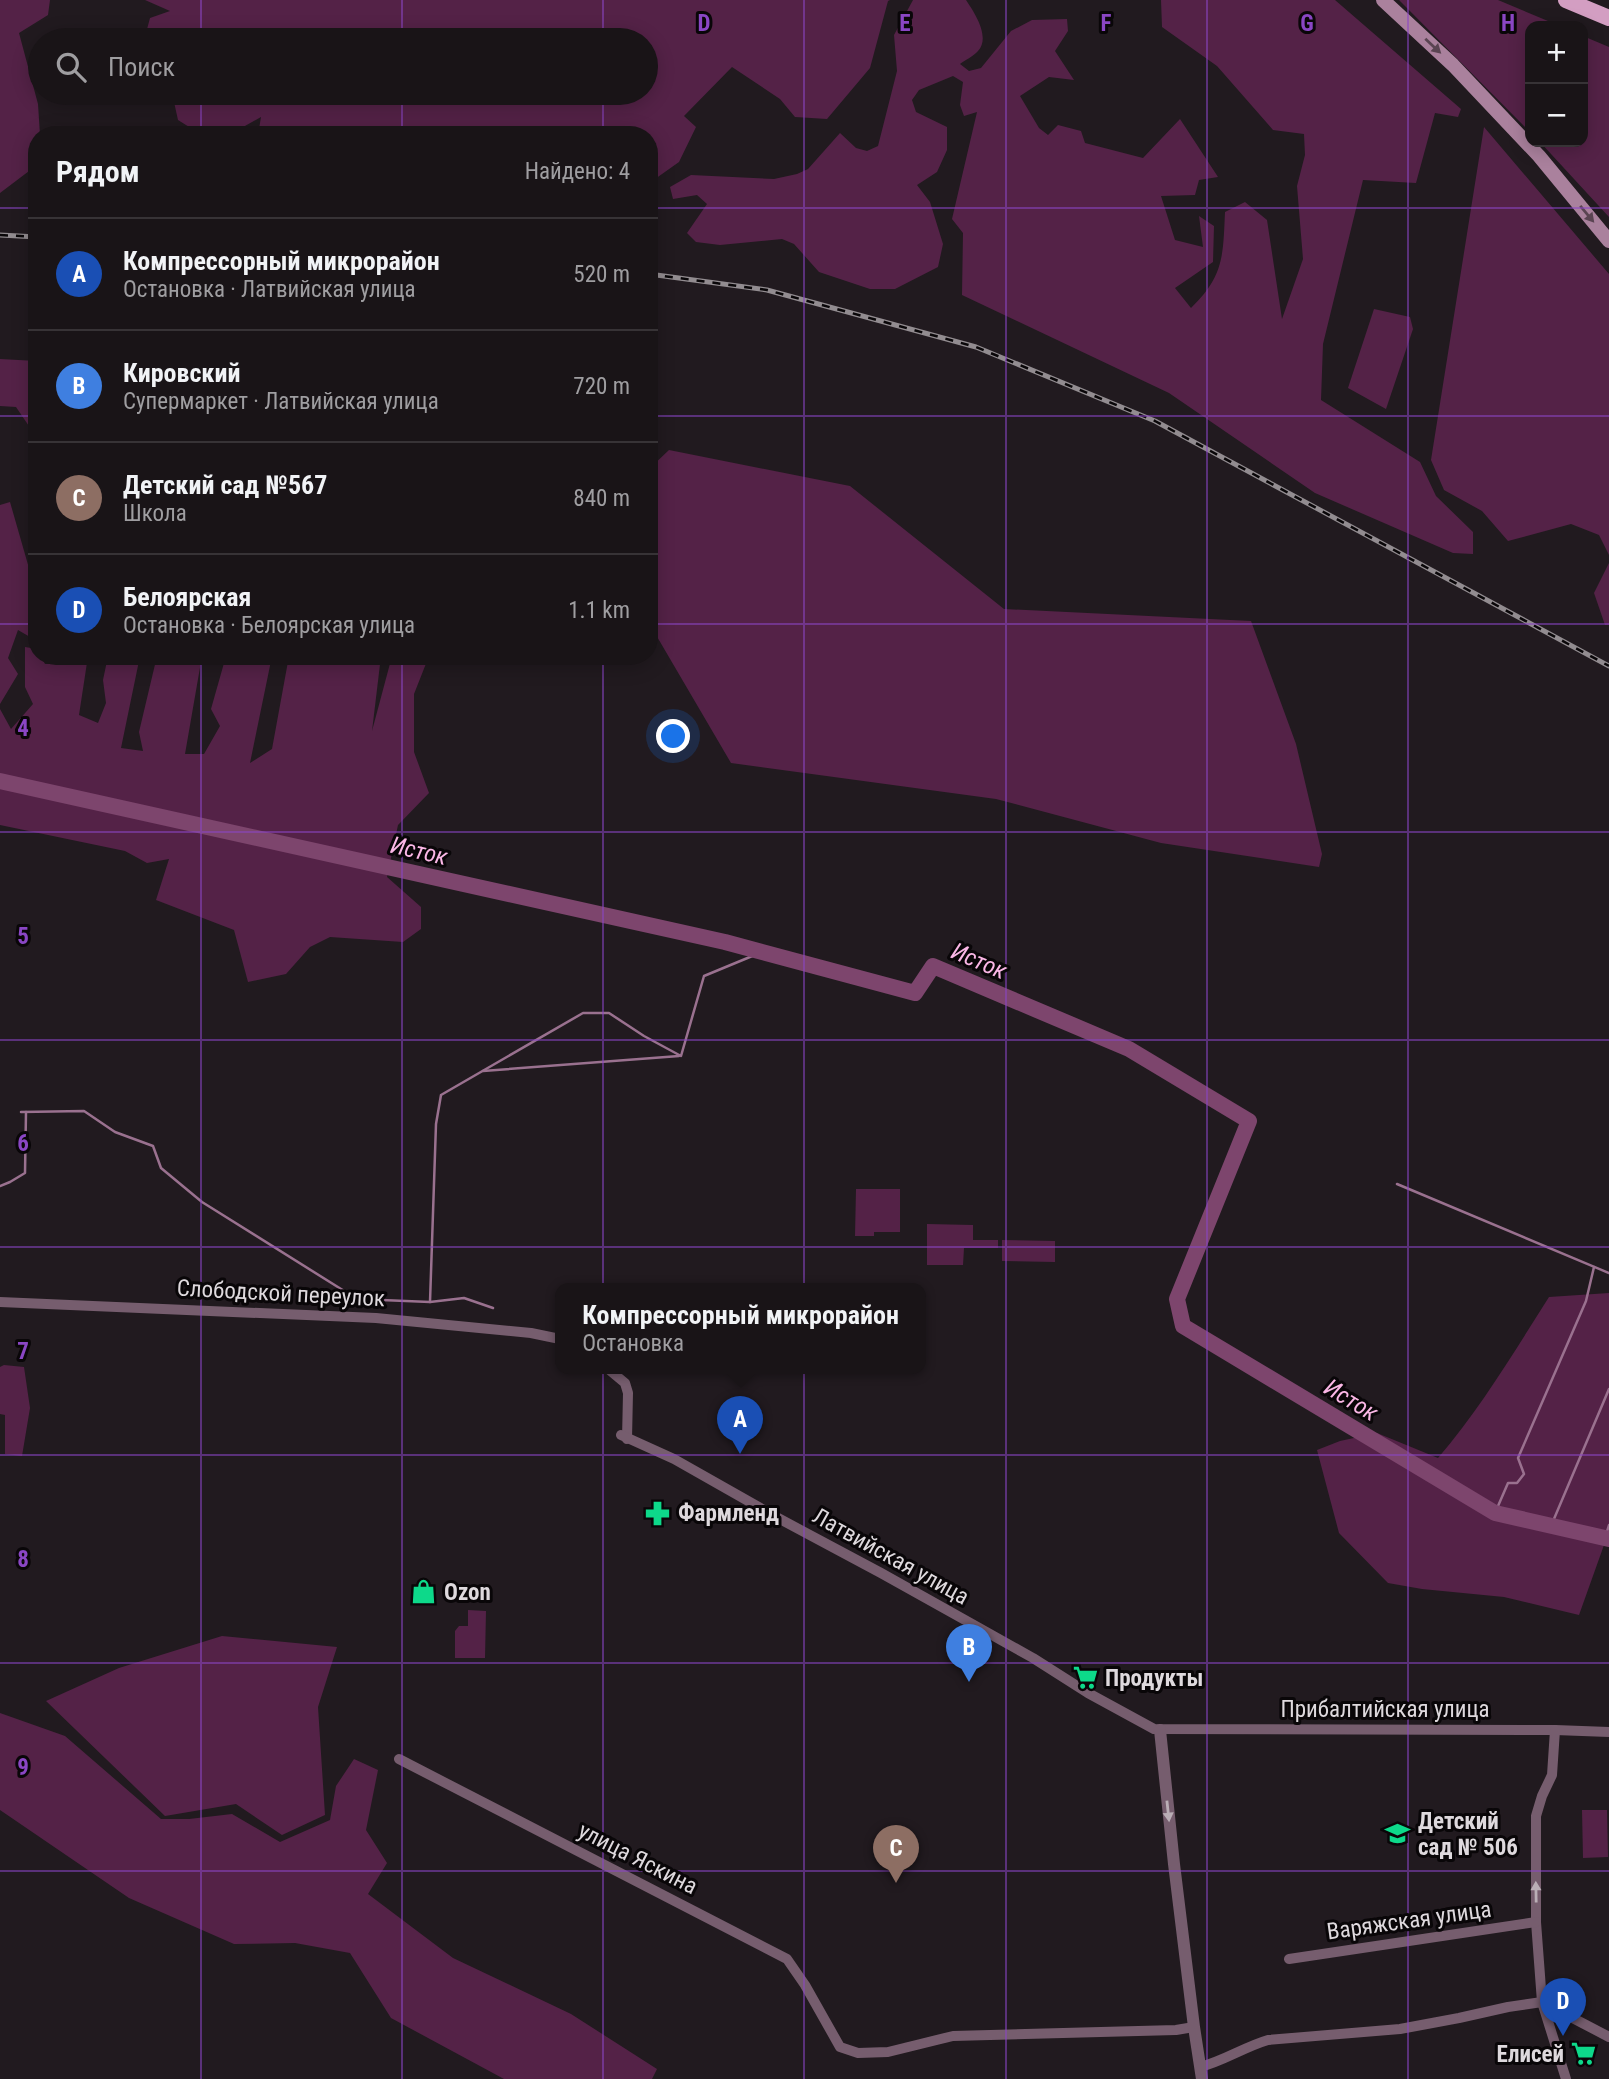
<!DOCTYPE html>
<html lang="ru">
<head>
<meta charset="utf-8">
<style>
	:root { --surface:#191417; --page:#221d20; --text:#f1f3f6; --muted:#9f9ea1; --line:#373336; --accent:#0dd98a }
	body { margin:0; font-family:"Roboto Condensed",sans-serif; background:var(--page); color:var(--text) }
	.controls { position:absolute; right:21px; top:21px; display:grid; overflow:hidden; border-radius:14px; box-shadow:0 4px 18px #0003 }
	.controls button { width:63px; height:63px; display:grid; place-items:center; padding:0; border:0; border-bottom:2px solid var(--line); background:var(--surface); color:var(--text); font:35px sans-serif }
	.you { position:absolute; left:674px; top:737px; width:24px; height:24px; margin:-18px; border:5px solid #fff; border-radius:50%; background:#1a73e8; box-shadow:0 0 0 10px #1a73e833 }
	.badge { display:grid; place-items:center; width:46px; height:46px; border-radius:50%; background:var(--accent); color:#fff; font-size:23px; font-weight:700 }
	.pin { position:absolute; translate:-50% -58px; filter:drop-shadow(0 2px 4px #0008) }
	.pin::after { content:''; position:absolute; top:37px; width:24px; height:21px; background:inherit; clip-path:polygon(0 0,100% 0,50% 100%) }
	.popup { position:absolute; left:555px; top:1283px; width:371px; height:91px; box-sizing:border-box; display:grid; place-content:center; border-radius:14px; background:var(--surface); filter:drop-shadow(0 2px 5px #0005); font-size:23px; white-space:nowrap; color:var(--muted) }
	.popup b { font-size:26px; color:var(--text) }
	.popup::after { content:''; position:absolute; left:50%; top:100%; margin-left:-14px; border:14px solid transparent; border-top-color:var(--surface) }
	.list { margin:0; padding:0; list-style:none }
	h2 { display:flex; justify-content:space-between; align-items:center; height:91px; margin:0; padding:0 28px; font-size:30px }
	h2 small { font-size:23px; font-weight:400; color:var(--muted) }
	.list li { display:grid; grid-template-columns:46px 1fr auto; gap:21px; align-items:center; box-sizing:border-box; height:112px; padding:0 28px; border-top:2px solid var(--line) }
	.list b { display:block; font-size:26px; white-space:nowrap }
	.list p { margin:0; font-size:23px; white-space:nowrap; color:var(--muted) }
	.list em { font-size:23px; font-style:normal; color:var(--muted) }
	.icon { flex:none; width:38px; height:38px; fill:none; stroke:currentColor; stroke-width:2; stroke-linecap:round; stroke-linejoin:round }
	.map { position:relative; flex:none; width:1609px; height:2079px; overflow:hidden }
	.search { position:absolute; background:var(--surface); box-shadow:0 4px 18px #0003; left:28px; top:28px; width:630px; height:77px; display:flex; align-items:center; gap:18px; box-sizing:border-box; padding:0 24px; border-radius:38px; color:var(--muted); font-size:26px }
	.panel { position:absolute; background:var(--surface); box-shadow:0 4px 18px #0003; left:28px; top:126px; width:630px; height:539px; border-radius:28px }
	.map>svg:first-child { display:block }
	.green { fill:#542247 }
	.lines { fill:none; stroke-linecap:round; stroke-linejoin:round }
	.stream { stroke:#9a718f; stroke-width:2.5 }
	.river { stroke:#7d456d; stroke-width:16 }
	.minor { stroke:#765d6e; stroke-width:10 }
	.tertiary { stroke:#765d6e; stroke-width:12 }
	.secondary { stroke:#aa819d; stroke-width:14 }
	.primary { stroke:#d39ec2; stroke-width:16 }
	.rail-casing { stroke:#928c90; stroke-width:5 }
	.rail { stroke:#090608; stroke-width:2.5; stroke-dasharray:8; stroke-linecap:butt }
	.oneway { fill:#5a4452 }
	.oneway2 { fill:#baaeb6 }
	.grid { fill:none; stroke:#8a46c4; stroke-width:2; stroke-opacity:0.55 }
	.labels { text-anchor:middle; stroke-width:6; stroke-linejoin:round; paint-order:stroke }
	.street-label { font-size:23px; fill:#ded9dd; stroke:#090608 }
	.poi-label { font-size:23px; font-weight:bold; fill:#ded9dd; stroke:#090608; text-anchor:start }
	.water-label { font-size:24px; font-style:italic; fill:#fbb7e6; stroke:#090608 }
	.grid-label { font-size:23px; text-anchor:middle; font-weight:bold; fill:#8a46c4; stroke:#090608; stroke-width:6; stroke-linejoin:round; paint-order:stroke }
</style>
</head>
<body>
<div class="map">
<svg width="1609" height="2079" viewBox="0 0 1609 2079">
	<rect width="100%" height="100%" fill="#211a1f"/>
	<!-- green -->
	<g class="green">
		<polygon points="0,0 50,0 48,15 19,33 38,104 40,135 37,135 37,165 0,193"/>
		<polygon points="145,0 890,0 888,1 870,68 827,119 795,117 780,99 732,67 684,116 696,127 679,162 655,179 649,178 649,135 258,135 261,117 229,135 202,135 178,120 172,93 646,93 646,40 175,40 146,33 150,18 170,11"/>
		<path d="M913,0H966C974,12 991,37 978,51C974,56 965,60 960,64L969,71L981,68L1011,31L1032,20L1067,19L1068,31L1055,51L1074,80L1049,77L1020,96L1039,128L1048,135L1058,125L1081,131L1085,143L1143,158L1180,119L1218,177L1199,180L1195,195L1161,196L1175,240L1203,247L1199,216L1214,226L1213,262L1175,288L1191,308C1224,276 1223,256 1225,212L1245,202L1267,220L1282,319L1303,259L1297,186L1305,155L1304,134L1273,130L1217,66L1162,27L1161,0H1335L1461,109L1458,117L1435,113L1416,183L1363,180L1323,344L1321,400L1420,462L1436,496L1473,532V554L1453,553L1315,493L1169,393L962,295L963,233L952,219L977,112L964,116L960,105L963,82L953,76L919,90L912,100L916,112L947,127V150L937,172L917,185L930,202L943,244L938,267L895,289H870L819,272L794,244L782,239L720,245L696,242L687,233L707,204L697,195L673,199L670,187L691,175L774,179L797,174L808,169L840,133L856,148L867,151L878,146L897,71L894,35Z"/>
		<polygon points="1399,0 1498,0 1560,26 1530,26 1530,132"/>
		<polygon points="1583,36 1609,47 1609,217 1540,142 1583,142"/>
		<polygon points="1484,127 1609,274 1609,555 1599,535 1571,524 1508,541 1482,511 1444,490 1431,460"/>
		<polygon points="1374,309 1410,317 1413,329 1386,409 1348,388"/>
		<polygon points="0,359 37,361 37,429 33,432 16,407 0,406"/>
		<polygon points="669,450 850,486 1004,609 1251,621 1296,744 1322,854 1319,867 1161,843 996,799 731,763 649,623 649,469"/>
		<polygon points="10,502 37,596 37,631 30,637 18,630 8,658 18,674 0,704 0,505"/>
		<polygon points="1609,563 1609,625 1605,625 1594,593"/>
		<polygon points="25,647 37,649 37,656 41,656 45,664 54,664 55,656 88,656 79,715 98,723 106,703 103,680 108,656 140,656 121,748 143,751 139,732 157,656 202,656 185,754 204,754 220,726 211,709 226,656 272,656 250,763 272,749 289,656 381,656 372,731 392,656 429,656 414,694 414,752 429,793 398,825 387,877 421,907 421,929 403,942 330,937 310,947 286,974 248,982 234,930 156,900 169,859 147,863 125,851 0,825 0,709 11,729 33,704 25,687"/>
		<polygon points="856,1189 900,1189 900,1232 874,1232 874,1236 855,1236"/>
		<polygon points="927,1224 973,1225 973,1240 998,1240 998,1248 964,1248 963,1265 927,1265"/>
		<polygon points="1002,1240 1055,1241 1055,1262 1002,1261"/>
		<path d="M1609,1293V1531L1579,1615L1504,1597L1422,1589L1388,1583L1339,1533L1317,1450L1340,1441L1377,1433L1438,1458C1480,1409 1514,1352 1549,1297Z"/>
		<polygon points="4,1365 24,1367 30,1408 22,1456 5,1454 5,1415 0,1414 0,1367"/>
		<polygon points="468,1610 486,1611 485,1658 455,1658 455,1631 459,1626 468,1626"/>
		<polygon points="222,1636 337,1647 318,1707 325,1815 282,1835 236,1804 165,1816 46,1701 119,1668"/>
		<polygon points="0,1713 65,1736 161,1819 189,1819 232,1814 280,1842 330,1820 336,1786 354,1759 378,1770 366,1830 387,1863 368,1894 453,1958 571,2014 657,2069 652,2079 504,2079 391,2018 350,1953 295,1943 234,1944 129,1898 0,1810"/>
		<polygon points="1582,1810 1607,1810 1608,1857 1583,1858"/>
	</g>
	<g class="lines">
		<!-- stream -->
		<g class="stream">
			<polyline points="483,1071 679,1056"/>
			<polyline points="21,1112 84,1111 115,1132 153,1146 161,1168 202,1202 357,1299 430,1302 464,1298 493,1308"/>
			<polyline points="1397,1184 1609,1273"/>
			<polyline points="0,1186 10,1182 25,1173 26,1112"/>
			<polyline points="430,1302 436,1124 441,1095 583,1013 609,1013 644,1036 681,1056 704,976 762,952"/>
			<polyline points="1495,1513 1508,1483 1517,1483 1524,1474 1518,1458 1586,1301 1594,1267"/>
			<polyline points="1551,1526 1609,1389"/>
			<polyline points="1605,1538 1609,1525"/>
		</g>
		<!-- river -->
		<polyline class="river" points="0,781 725,942 915,993 933,966 1129,1049 1249,1121 1177,1299 1183,1326 1495,1513 1609,1539"/>
		<!-- minor -->
		<g class="minor">
			<polyline points="0,1302 376,1318 531,1333 560,1339"/>
			<polyline points="607,1368 625,1383 628,1393 627,1439"/>
			<polyline points="621,1435 674,1459 778,1518 881,1573 1033,1658 1088,1693 1154,1729 1555,1730 1609,1732"/>
			<polyline points="1555,1730 1552,1775 1542,1796 1536,1816 1536,1922 1542,2002 1566,2079"/>
			<polyline points="399,1759 787,1959 805,1985 840,2047 858,2053 888,2052 953,2036 1176,2030 1194,2027"/>
			<polyline points="1289,1959 1536,1922"/>
			<path d="M1200,2067C1224,2061 1244,2047 1268,2040L1400,2029L1459,2018L1508,2007L1542,2002L1609,2037"/>
		</g>
		<!-- tertiary -->
		<polyline class="tertiary" points="1160,1730 1174,1864 1194,2027 1202,2079"/>
		<!-- secondary -->
		<polyline class="secondary" points="1383,0 1453,65 1539,156 1609,241"/>
		<!-- primary -->
		<polyline class="primary" points="1566,0 1609,18"/>
		<defs>
			<g id="rail">
				<polyline points="0,235 37,237"/>
				<polyline points="649,274 767,290 976,347 1155,421 1609,666"/>
			</g>
		</defs>
		<!-- rail casing -->
		<use href="#rail" class="rail-casing"/>
		<!-- rail -->
		<use href="#rail" class="rail"/>
	</g>
	<!-- one-way arrows -->
	<defs><path id="oneway-solid" d="M-6-.8H1V-3.2L6.5 0L1 3.2V.8H-6Z" transform="scale(1.75)"/></defs>
	<g class="oneway">
		<use href="#oneway-solid" transform="translate(1433 46) rotate(43)"/>
		<use href="#oneway-solid" transform="translate(1587 214) rotate(50)"/>
	</g>
	<g class="oneway2">
		<use href="#oneway-solid" transform="translate(1168 1811) rotate(84)"/>
		<use href="#oneway-solid" transform="translate(1536 1892) rotate(-91)"/>
	</g>
	<!-- grid -->
	<path class="grid" d="M201,0V40M402,0V40M603,0V40M804,0V2079M1006,0V2079M1207,0V2079M1408,0V2079M201,93V135M402,93V135M603,93V135M0,208H37M649,208H1609M0,416H37M649,416H1609M0,624H37M649,624H1609M201,656V2079M402,656V2079M603,656V2079M0,832H1609M0,1040H1609M0,1247H1609M0,1455H1609M0,1663H1609M0,1871H1609"/>
	<!-- icons -->
	<defs>
		<symbol id="pharmacy-bare" viewBox="-9 -9 18 18"><path d="M-2-6h4v4h4v4h-4v4h-4v-4h-4v-4h4Z" fill="#0dd98a" stroke="#090608" stroke-width="2.5" paint-order="stroke"/></symbol>
		<symbol id="shop-bare" viewBox="-9 -9 18 18"><path d="M-5-2.5h2.3a2.7 3.5 0 0 1 5.4 0H5L5.5 6h-11ZM-1.5-2.5h3a1.5 2.3 0 0 0-3 0Z" fill="#0dd98a" stroke="#090608" stroke-width="2.5" paint-order="stroke"/></symbol>
		<symbol id="supermarket-bare" viewBox="-9 -9 18 18"><path d="M-6-5.5h2.5l.6 2H6L4.5 2H-2.5L-4.4-4H-6ZM-1.5 3.2a1.3 1.3 0 1 0 .1 0ZM3 3.2a1.3 1.3 0 1 0 .1 0Z" fill="#0dd98a" stroke="#090608" stroke-width="2.5" paint-order="stroke"/></symbol>
		<symbol id="school-bare" viewBox="-9 -9 18 18"><path d="M0-5L7-2L0 1L-7-2ZM-4 1L0 2.5L4 1V4Q0 6-4 4Z" fill="#0dd98a" stroke="#090608" stroke-width="2.5" paint-order="stroke"/></symbol>
	</defs>
	<g fill-rule="evenodd">
		<use href="#pharmacy-bare" x="640" y="1496" width="35" height="35"/>
		<use href="#shop-bare" x="406" y="1574" width="35" height="35"/>
		<use href="#supermarket-bare" x="1068" y="1660" width="35" height="35"/>
		<use href="#school-bare" x="1380" y="1816" width="35" height="35"/>
		<use href="#supermarket-bare" x="1566" y="2036" width="35" height="35"/>
	</g>
	<g class="labels">
		<!-- street labels -->
		<g class="street-label">
			<text transform="translate(281 1293) rotate(3)" y="8">Слободской переулок</text>
			<text transform="translate(891 1556) rotate(29)" y="8">Латвийская улица</text>
			<text x="1385" y="1717">Прибалтийская улица</text>
			<text transform="translate(638 1858) rotate(27)" y="8">улица Яскина</text>
			<text transform="translate(1409 1920) rotate(-8)" y="8">Варяжская улица</text>
		</g>
		<!-- poi labels -->
		<g class="poi-label">
			<text x="678" y="1521">Фармленд</text>
			<text x="444" y="1600">Ozon</text>
			<text x="1105" y="1686">Продукты</text>
			<text x="1418" y="1829">Детский<tspan x="1418" dy="26">сад № 506</tspan></text>
			<text x="1564" y="2062" text-anchor="end">Елисей</text>
		</g>
		<!-- water labels -->
		<g class="water-label">
			<text transform="translate(419 851) rotate(13)" y="8">Исток</text>
			<text transform="translate(979 961) rotate(23)" y="8">Исток</text>
			<text transform="translate(1351 1400) rotate(31)" y="8">Исток</text>
		</g>
	</g>
	<g class="grid-label">
		<text x="704" y="31">D</text>
		<text x="905" y="31">E</text>
		<text x="1106" y="31">F</text>
		<text x="1307" y="31">G</text>
		<text x="1508" y="31">H</text>
		<text x="23" y="736">4</text>
		<text x="23" y="944">5</text>
		<text x="23" y="1151">6</text>
		<text x="23" y="1359">7</text>
		<text x="23" y="1567">8</text>
		<text x="23" y="1775">9</text>
	</g>
</svg>
<div class="controls">
<button>+</button>
<button>−</button>
</div>
<div class="you"></div>
<div class="pin badge" style="left:740px;top:1454px;background:#1a4fb4">A</div>
<div class="popup"><b>Компрессорный микрорайон</b>Остановка</div>
<div class="pin badge" style="left:969px;top:1682px;background:#3f7fe0">B</div>
<div class="pin badge" style="left:896px;top:1883px;background:#8d6e63">C</div>
<div class="pin badge" style="left:1563px;top:2036px;background:#1a4fb4">D</div>
<div class="search"><svg class="icon" aria-label="search" viewBox="0 0 24 24"><circle cx="10" cy="10" r="6"/><path d="M15 15l6 6"/></svg>Поиск</div>
<section class="panel">
<h2>Рядом<small>Найдено: 4</small></h2>
<ul class="list">
<li><span class="badge" style="background:#1a4fb4">A</span><div><b>Компрессорный микрорайон</b><p>Остановка · Латвийская улица</p></div><em>520 m</em></li>
<li><span class="badge" style="background:#3f7fe0">B</span><div><b>Кировский</b><p>Супермаркет · Латвийская улица</p></div><em>720 m</em></li>
<li><span class="badge" style="background:#8d6e63">C</span><div><b>Детский сад №567</b><p>Школа</p></div><em>840 m</em></li>
<li><span class="badge" style="background:#1a4fb4">D</span><div><b>Белоярская</b><p>Остановка · Белоярская улица</p></div><em>1.1 km</em></li>
</ul>
</section>
</div>
</body>
</html>
